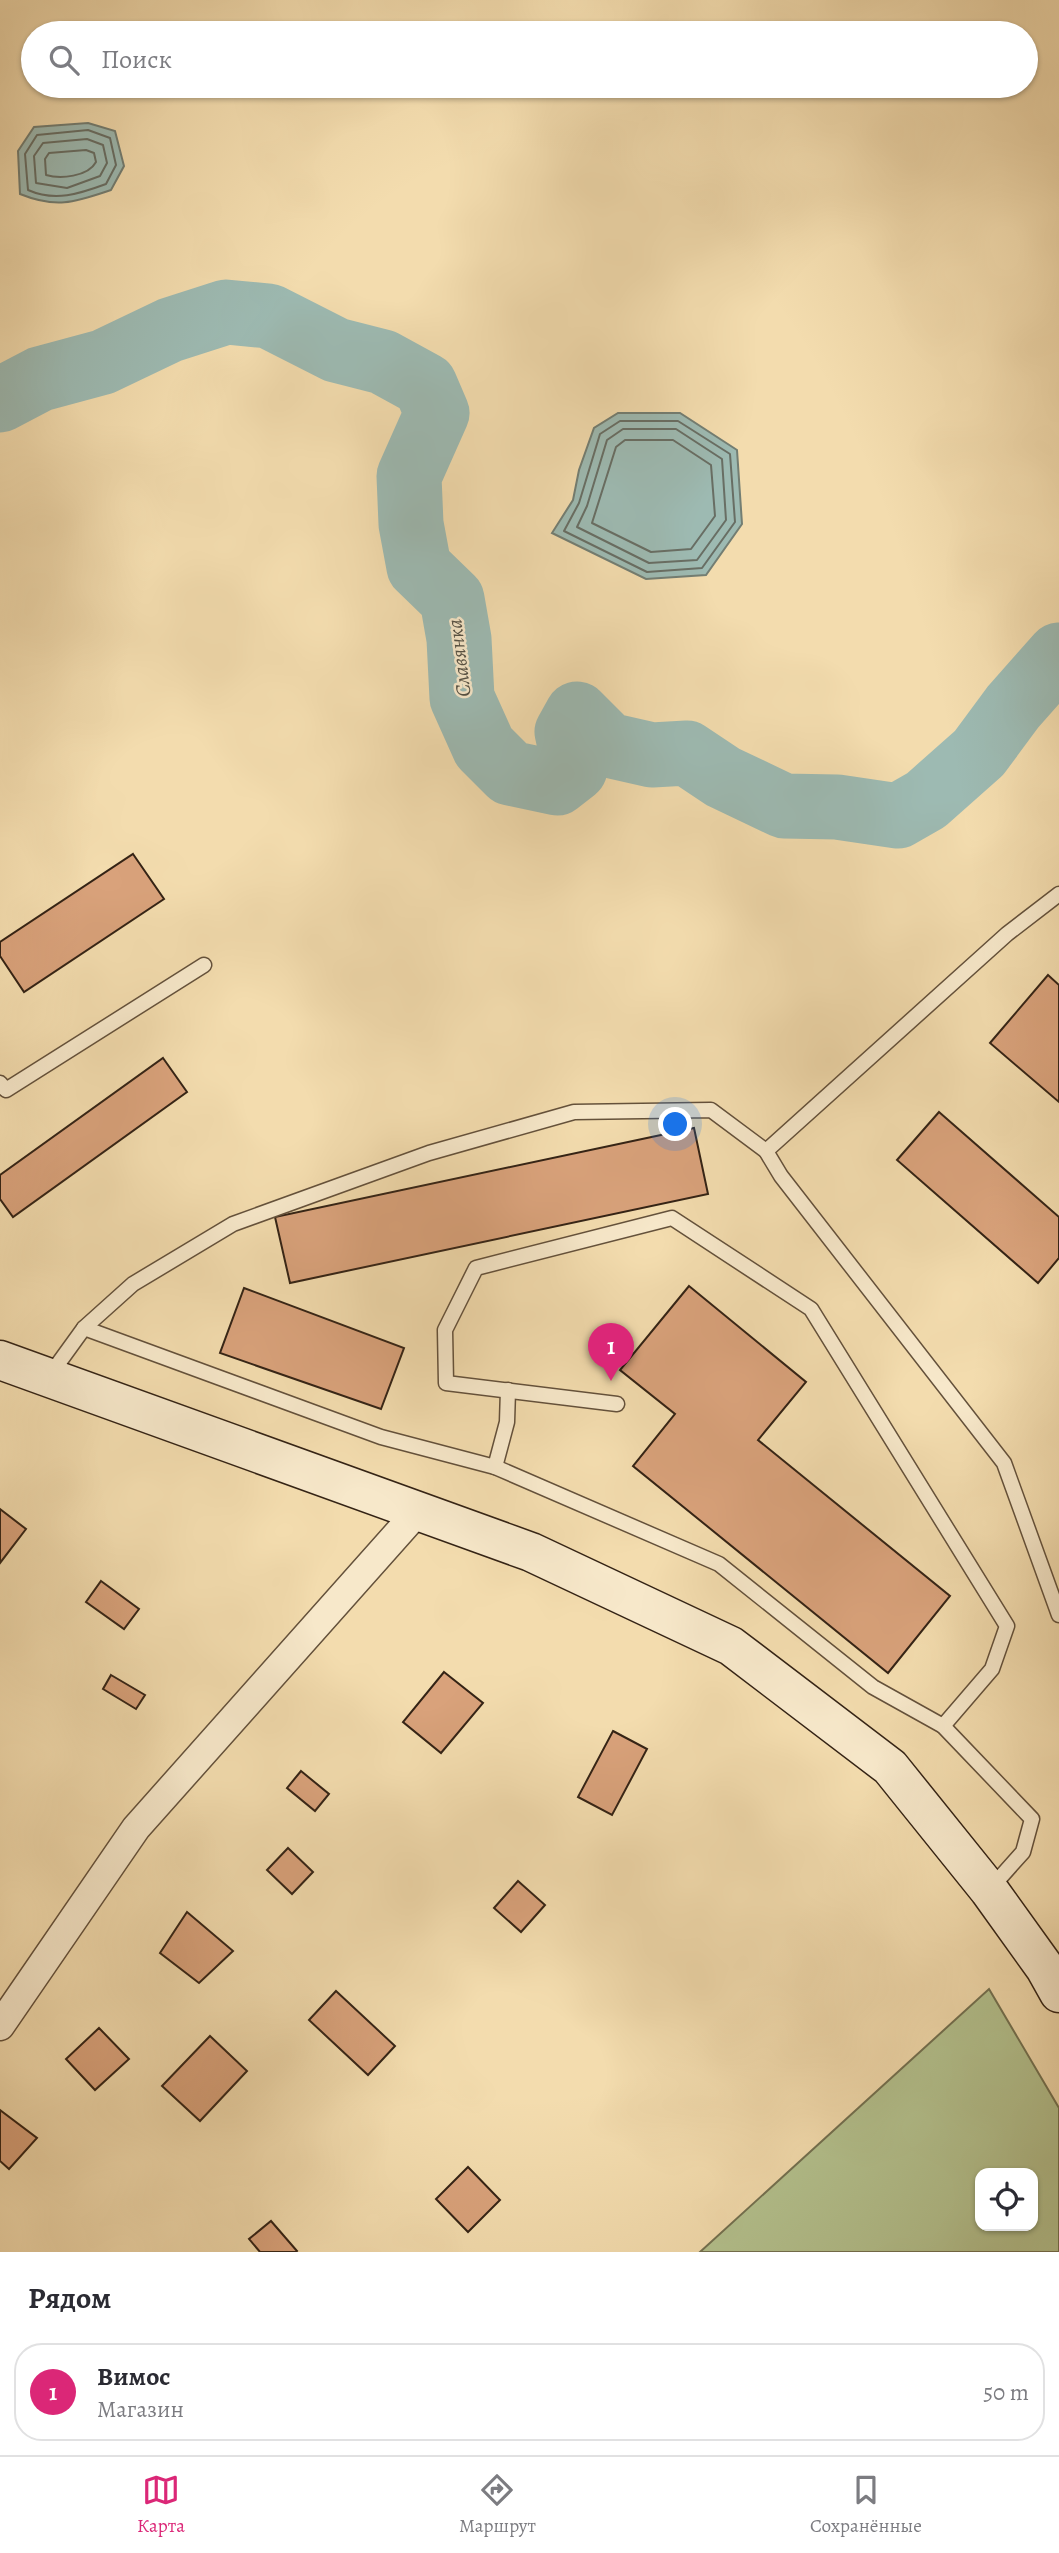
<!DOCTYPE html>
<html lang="ru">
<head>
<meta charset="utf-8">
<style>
	:root { --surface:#fff; --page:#f7f7f7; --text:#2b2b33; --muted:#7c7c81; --line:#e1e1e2; --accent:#db2777 }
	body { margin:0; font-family:Alegreya,serif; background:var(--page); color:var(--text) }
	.controls { position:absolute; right:21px; bottom:21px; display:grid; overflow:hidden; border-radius:14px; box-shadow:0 2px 5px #0004 }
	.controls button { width:63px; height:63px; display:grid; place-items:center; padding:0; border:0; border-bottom:2px solid var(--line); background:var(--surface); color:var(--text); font:35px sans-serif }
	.you { position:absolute; left:676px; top:1125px; width:24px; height:24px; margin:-18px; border:5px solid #fff; border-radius:50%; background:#1a73e8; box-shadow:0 0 0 10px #1a73e833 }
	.badge { display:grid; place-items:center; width:46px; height:46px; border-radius:50%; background:var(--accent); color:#fff; font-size:23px; font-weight:700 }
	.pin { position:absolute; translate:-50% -58px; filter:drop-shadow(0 2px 4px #0008) }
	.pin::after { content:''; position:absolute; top:37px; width:24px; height:21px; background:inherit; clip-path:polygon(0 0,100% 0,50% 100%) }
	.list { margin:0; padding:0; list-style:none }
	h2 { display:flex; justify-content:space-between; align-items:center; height:91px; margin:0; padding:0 28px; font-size:30px }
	h2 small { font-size:23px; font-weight:400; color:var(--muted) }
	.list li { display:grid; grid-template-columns:46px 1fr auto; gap:21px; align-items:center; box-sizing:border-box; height:98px; margin:0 14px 14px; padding:0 14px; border:2px solid var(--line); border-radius:28px }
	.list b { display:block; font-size:26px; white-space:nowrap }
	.list p { margin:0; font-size:23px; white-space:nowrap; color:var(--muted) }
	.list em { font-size:23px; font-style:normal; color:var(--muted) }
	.icon { flex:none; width:38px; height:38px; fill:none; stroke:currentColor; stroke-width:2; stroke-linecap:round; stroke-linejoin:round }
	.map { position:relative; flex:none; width:1059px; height:2252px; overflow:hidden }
	.search { position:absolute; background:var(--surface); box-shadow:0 2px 5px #0004; left:21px; right:21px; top:21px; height:77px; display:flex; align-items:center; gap:18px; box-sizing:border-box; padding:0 24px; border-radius:38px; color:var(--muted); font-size:26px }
	.sheet { height:203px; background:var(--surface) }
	nav { display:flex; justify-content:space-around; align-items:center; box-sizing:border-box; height:98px; border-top:2px solid var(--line); background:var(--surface); font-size:19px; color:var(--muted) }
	nav a { display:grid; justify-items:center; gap:4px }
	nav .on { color:var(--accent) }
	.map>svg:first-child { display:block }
	.green { fill:#b4c28f; stroke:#747252; stroke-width:2; fill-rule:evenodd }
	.water { fill:#9dbab2; stroke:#737e73; stroke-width:2 }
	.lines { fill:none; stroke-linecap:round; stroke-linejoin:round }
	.shore { stroke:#686e64; stroke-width:2 }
	.river { stroke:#9dbab2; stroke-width:65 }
	.building { fill:#d9a27b; stroke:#342315; stroke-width:2 }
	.lane-casing { stroke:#64513b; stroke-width:17 }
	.street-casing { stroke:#64513b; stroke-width:31 }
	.secondary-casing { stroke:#342315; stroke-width:41 }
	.lane { stroke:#f7e8ca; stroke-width:14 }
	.street { stroke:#f7e8ca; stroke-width:28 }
	.secondary { stroke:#f7e8ca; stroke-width:38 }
	.labels { text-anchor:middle; stroke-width:5; stroke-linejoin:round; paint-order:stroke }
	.water-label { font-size:21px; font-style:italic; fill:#545044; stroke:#f7e8ca }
</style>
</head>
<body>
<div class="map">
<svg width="1059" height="2252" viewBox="0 0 1059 2252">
	<rect width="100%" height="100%" fill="#f3dcae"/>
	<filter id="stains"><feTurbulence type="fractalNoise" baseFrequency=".00286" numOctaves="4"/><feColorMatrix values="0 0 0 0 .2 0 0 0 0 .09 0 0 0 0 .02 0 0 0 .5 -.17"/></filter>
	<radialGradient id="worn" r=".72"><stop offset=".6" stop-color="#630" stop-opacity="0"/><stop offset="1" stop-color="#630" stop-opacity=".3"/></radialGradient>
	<!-- green -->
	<path class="green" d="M989,1989L1059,2108V2252H700ZM980,2173H1033V2226H980Z"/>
	<!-- water -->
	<g class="water">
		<path d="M88,123L115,131L124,166L111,190C75,202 57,209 20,194L18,151L34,127Z"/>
		<polygon points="618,413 680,413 737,450 742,524 706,575 646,579 552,533 573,500 579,470 594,428"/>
	</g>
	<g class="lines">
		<!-- shore -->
		<g class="shore">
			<path d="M88,130L110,138L116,165L106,184C79,194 55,202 28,190L25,154L37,135Z"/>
			<polygon points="87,139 103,145 107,163 100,176 67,188 36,183 34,156 43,143"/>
			<path d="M86,150L94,153L96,162C88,177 60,179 46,175L45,159L49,153Z"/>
			<polygon points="620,421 678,421 730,454 735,522 702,568 647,572 564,531 579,503 600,434"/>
			<polygon points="623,429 676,429 722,459 726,520 697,560 649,563 577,527 587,506 607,440"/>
			<polygon points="625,440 673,440 711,465 715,516 691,549 651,552 592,523 616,447"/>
		</g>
		<!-- river -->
		<polyline class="river" points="0,400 40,379 103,362 170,330 226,312 269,316 336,350 383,362 425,385 437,413 409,476 411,524 419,567 452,599 459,639 462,698 484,747 510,773 557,783 575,769 567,732 577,714 608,745 652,755 687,753 723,777 784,806 837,807 898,816 926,800 979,753 1013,707 1059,655"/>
	</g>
	<!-- building -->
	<g class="building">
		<polygon points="133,854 164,899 24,992 0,956 0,942"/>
		<polygon points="1048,975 1059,985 1059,1102 990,1043"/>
		<polygon points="163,1058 187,1092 13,1217 0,1199 0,1175"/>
		<polygon points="939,1112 1059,1217 1059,1258 1038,1283 897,1160"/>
		<polygon points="694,1128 708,1194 290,1283 275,1217"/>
		<polygon points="689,1286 806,1382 758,1440 950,1596 888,1673 633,1466 675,1414 620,1370"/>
		<polygon points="244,1288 404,1348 381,1409 220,1353"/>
		<polygon points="0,1509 26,1529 0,1563"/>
		<polygon points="101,1581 139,1609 124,1629 86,1602"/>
		<polygon points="444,1672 483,1703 441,1753 403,1722"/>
		<polygon points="111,1675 145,1695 136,1709 103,1689"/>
		<polygon points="613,1731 647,1749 612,1815 578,1797"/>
		<polygon points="301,1771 329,1794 315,1811 287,1788"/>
		<polygon points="288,1848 313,1872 292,1894 267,1870"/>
		<polygon points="518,1881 545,1905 521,1932 494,1908"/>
		<polygon points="187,1912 233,1951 199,1983 160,1953"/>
		<polygon points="336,1991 395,2046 368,2075 309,2020"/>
		<polygon points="99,2028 129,2059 95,2090 66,2059"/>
		<polygon points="210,2036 247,2071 200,2121 162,2086"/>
		<polygon points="0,2110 37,2138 9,2169 0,2161"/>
		<polygon points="468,2167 500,2200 468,2232 436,2199"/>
		<polygon points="271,2221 297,2251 296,2252 260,2252 249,2239"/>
	</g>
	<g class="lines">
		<defs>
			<g id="lane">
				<polyline points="0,1083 6,1090 204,965"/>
				<polyline points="766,1151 1007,934 1059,894"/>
				<polyline points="84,1328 381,1437 495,1467 719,1564 873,1687 943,1726 1032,1819 1023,1852 990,1889"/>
				<polyline points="50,1375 84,1328 133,1284 233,1224 429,1153 574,1112 711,1110 766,1151 781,1176 1004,1463 1059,1615"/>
				<polyline points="617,1404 446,1383 445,1330 476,1268 672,1218 811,1309 1007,1626 992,1669 943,1726"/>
				<polyline points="495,1467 507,1422 508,1390"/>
			</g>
			<polyline id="street" points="0,2026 136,1828 418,1511"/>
			<polyline id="secondary" points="0,1360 531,1552 731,1646 890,1767 989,1890 1045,1968 1059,1993"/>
		</defs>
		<!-- lane casing -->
		<use href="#lane" class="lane-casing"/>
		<!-- street casing -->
		<use href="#street" class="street-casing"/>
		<!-- secondary casing -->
		<use href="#secondary" class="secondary-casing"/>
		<!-- lane -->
		<use href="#lane" class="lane"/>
		<!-- street -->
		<use href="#street" class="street"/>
		<!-- secondary -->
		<use href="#secondary" class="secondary"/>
	</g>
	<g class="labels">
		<!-- water labels -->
		<g class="water-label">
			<text transform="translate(459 658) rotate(-97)" y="7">Славянка</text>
		</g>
	</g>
	<rect width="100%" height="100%" filter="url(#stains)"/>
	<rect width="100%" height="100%" fill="url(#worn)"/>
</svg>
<div class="controls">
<button><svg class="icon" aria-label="locate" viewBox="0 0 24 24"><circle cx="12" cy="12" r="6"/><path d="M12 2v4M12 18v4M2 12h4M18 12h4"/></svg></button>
</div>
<div class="you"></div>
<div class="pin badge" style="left:611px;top:1381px">1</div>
<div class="search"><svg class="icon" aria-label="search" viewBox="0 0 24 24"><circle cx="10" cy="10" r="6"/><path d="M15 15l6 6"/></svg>Поиск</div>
</div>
<section class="sheet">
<h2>Рядом<small></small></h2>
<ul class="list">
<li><span class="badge">1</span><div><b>Вимос</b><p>Магазин</p></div><em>50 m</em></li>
</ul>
</section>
<nav>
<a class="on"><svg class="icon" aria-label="map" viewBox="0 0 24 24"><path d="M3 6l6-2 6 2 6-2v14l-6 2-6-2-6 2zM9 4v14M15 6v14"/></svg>Карта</a>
<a><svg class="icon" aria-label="directions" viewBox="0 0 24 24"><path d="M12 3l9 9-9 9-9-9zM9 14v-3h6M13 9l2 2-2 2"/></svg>Маршрут</a>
<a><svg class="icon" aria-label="saved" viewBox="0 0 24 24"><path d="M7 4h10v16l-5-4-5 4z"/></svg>Сохранённые</a>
</nav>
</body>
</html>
